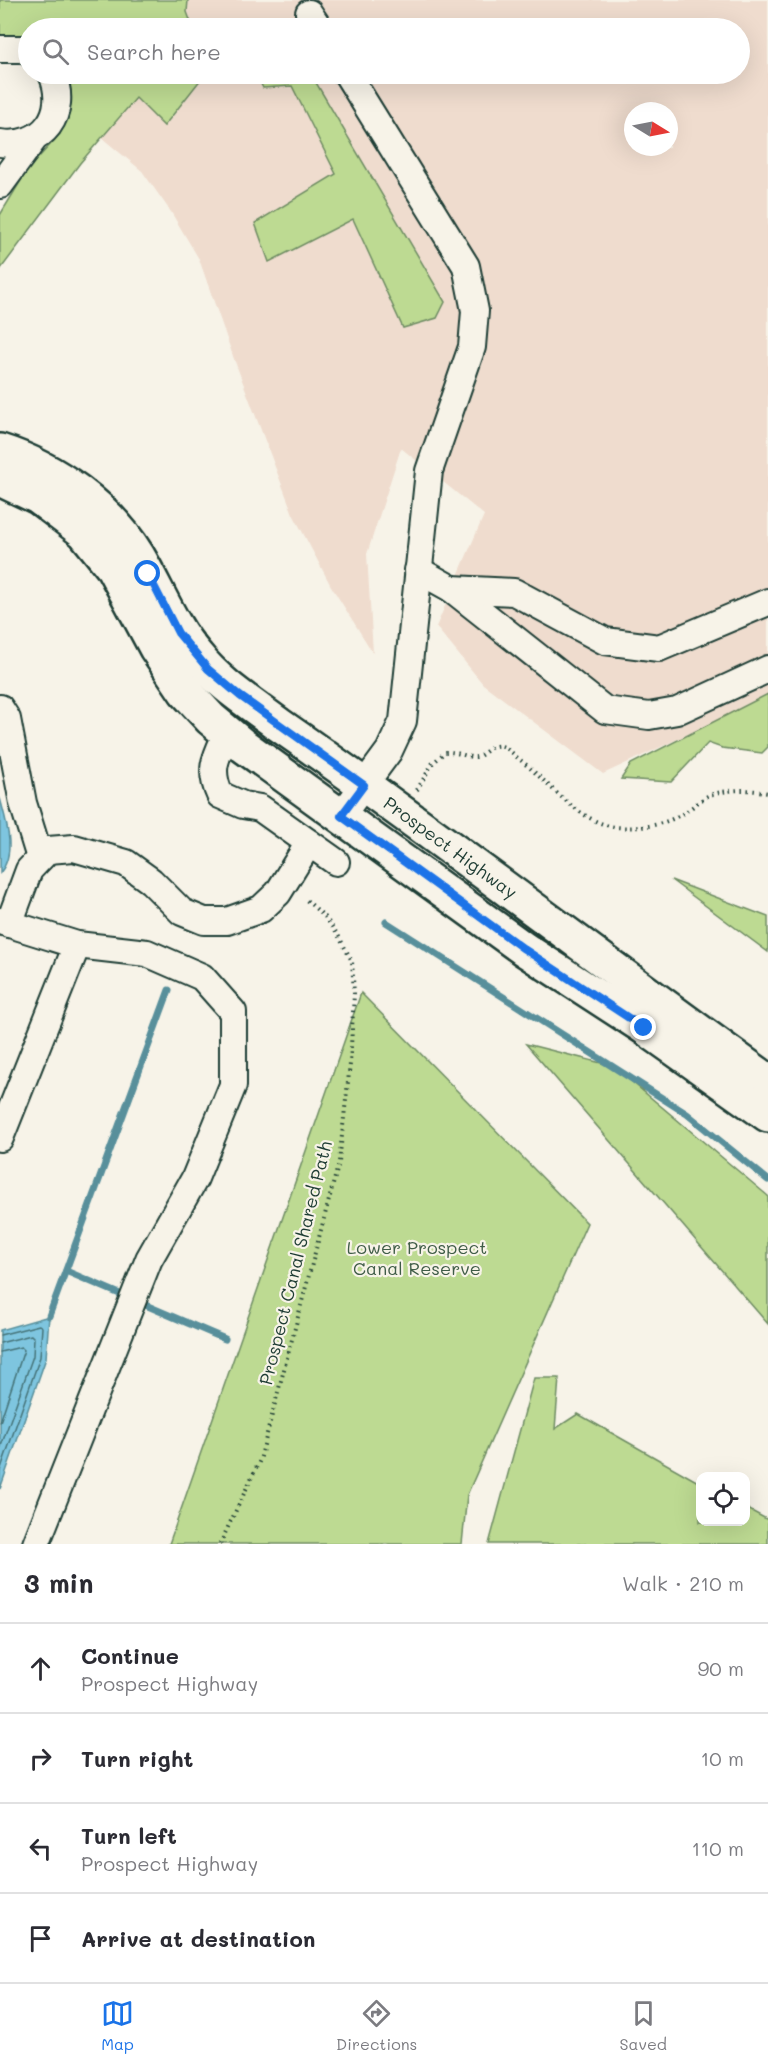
<!DOCTYPE html>
<html lang="en">
<head>
<meta charset="utf-8">
<style>
	:root { --surface:#fff; --page:#f7f7f7; --text:#2b2b33; --muted:#7c7c81; --line:#e1e1e2; --accent:#1a73e8 }
	body { margin:0; font-family:Mali,sans-serif; background:var(--page); color:var(--text) }
	.controls { position:absolute; right:18px; bottom:18px; display:grid; overflow:hidden; border-radius:12px; box-shadow:0 6px 24px #0002 }
	.controls button { width:54px; height:54px; display:grid; place-items:center; padding:0; border:0; border-bottom:2px solid var(--line); background:var(--surface); color:var(--text); font:30px sans-serif }
	.compass { position:absolute; left:624px; top:102px; width:54px; height:54px; border-radius:50%; background:var(--surface); box-shadow:0 6px 24px #0002; rotate:100deg }
	.stop { position:absolute; width:18px; height:18px; margin:-14px; border:4px solid #1a73e8; border-radius:50%; background:#fff }
	.stop.end { background:#1a73e8; border-color:#fff; box-shadow:0 2px 6px #0008 }
	.list { margin:0; padding:0; list-style:none }
	h2 { display:flex; justify-content:space-between; align-items:center; height:78px; margin:0; padding:0 24px; font-size:26px }
	h2 small { font-size:20px; font-weight:400; color:var(--muted) }
	.list li { display:grid; grid-template-columns:39px 1fr auto; gap:18px; align-items:center; box-sizing:border-box; height:90px; padding:0 24px; border-top:2px solid var(--line) }
	.list b { display:block; font-size:22px; white-space:nowrap }
	.list p { margin:0; font-size:20px; white-space:nowrap; color:var(--muted) }
	.list em { font-size:20px; font-style:normal; color:var(--muted) }
	.icon { flex:none; width:33px; height:33px; fill:none; stroke:currentColor; stroke-width:2; stroke-linecap:round; stroke-linejoin:round }
	.map { position:relative; flex:none; width:768px; height:1544px; overflow:hidden }
	.search { position:absolute; background:var(--surface); box-shadow:0 6px 24px #0002; left:18px; right:18px; top:18px; height:66px; display:flex; align-items:center; gap:15px; box-sizing:border-box; padding:0 21px; border-radius:33px; color:var(--muted); font-size:22px }
	.sheet { height:438px; background:var(--surface) }
	nav { display:flex; justify-content:space-around; align-items:center; box-sizing:border-box; height:84px; border-top:2px solid var(--line); background:var(--surface); font-size:16px; color:var(--muted) }
	nav a { display:grid; justify-items:center; gap:3px }
	nav .on { color:var(--accent) }
	.map>svg:first-child { display:block }
	.built { fill:#efdcce; fill-rule:evenodd }
	.green { fill:#bdda92; stroke:#6e8c63; stroke-width:1.5 }
	.water { fill:#7ec5df; stroke:#588f9b; stroke-width:1.5 }
	.lines { fill:none; stroke-linecap:round; stroke-linejoin:round }
	.shore { stroke:#457378; stroke-width:1.5 }
	.stream { stroke:#588f9b; stroke-width:7 }
	.minor-casing { stroke:#1f3d34; stroke-width:30 }
	.major-casing { stroke:#1f3d34; stroke-width:38 }
	.path { stroke:#1f3d34; stroke-width:4; stroke-dasharray:1.5 4.5; stroke-linecap:butt }
	.minor { stroke:#f7f3e8; stroke-width:26 }
	.major { stroke:#f7f3e8; stroke-width:33 }
	.route { stroke:#1a73e8; stroke-width:8 }
	.labels { text-anchor:middle; stroke-width:4.5; stroke-linejoin:round; paint-order:stroke }
	.street-label { font-size:18px; fill:#1f3d34; stroke:#f7f3e8 }
	.park-label { font-size:18px; fill:#3f5c47; stroke:#f7f3e8 }
</style>
</head>
<body>
<div class="map">
<svg width="768" height="1544" viewBox="0 0 768 1544">
	<rect width="100%" height="100%" fill="#f7f3e8"/>
	<filter id="ink" filterUnits="userSpaceOnUse"><feTurbulence type="fractalNoise" baseFrequency=".0167" numOctaves="2"/><feDisplacementMap in="SourceGraphic" scale="12" xChannelSelector="R" yChannelSelector="G"/><feConvolveMatrix kernelMatrix="1 2 1 2 8 2 1 2 1" color-interpolation-filters="sRGB"/></filter>
	<g filter="url(#ink)">
		<!-- built -->
		<path class="built" d="M188,0H768V697L603,774L483,684L436,627L484,515L401,448L367,554L373,653L331,586L293,514L234,359L199,259L171,212L142,171L102,138L136,98L165,126L205,74H740V28H193L187,12ZM633,111H669V147H633Z"/>
		<!-- green -->
		<g class="green">
			<polygon points="0,0 188,0 187,12 193,28 28,28 28,38 0,37"/>
			<polygon points="69,74 205,74 164,126 136,98 80,163 0,270 0,215 28,169 60,134 68,113 71,94"/>
			<polygon points="282,74 311,74 445,302 437,318 403,328 353,219 269,262 255,223 336,174 292,86 263,88 259,80"/>
			<polygon points="768,694 768,747 762,753 722,748 708,743 671,782 621,779 631,764"/>
			<polygon points="671,880 768,917 768,952"/>
			<polygon points="361,993 587,1223 467,1495 462,1544 169,1544"/>
			<polygon points="526,1044 613,1066 768,1196 768,1324"/>
			<polygon points="534,1378 559,1378 555,1429 578,1414 700,1483 700,1522 746,1522 746,1508 768,1520 768,1544 489,1544"/>
		</g>
		<!-- water -->
		<g class="water">
			<path d="M0,798C6,821 17,853 0,873Z"/>
			<polygon points="49,1316 46,1358 0,1489 0,1330"/>
		</g>
		<g class="lines">
			<!-- shore -->
			<g class="shore">
				<polyline points="0,1335 39,1325 42,1327 40,1357 0,1471"/>
				<polyline points="0,1343 31,1335 34,1338 33,1356 0,1449"/>
				<polyline points="0,1352 21,1347 24,1350 0,1422"/>
			</g>
			<!-- stream -->
			<g class="stream">
				<polyline points="386,922 687,1114 768,1180"/>
				<polyline points="66,1271 225,1339"/>
				<polyline points="49,1316 169,990"/>
			</g>
			<defs>
				<g id="minor">
					<polyline points="309,13 319,28"/>
					<polyline points="0,49 23,49 28,52"/>
					<path d="M0,143C43,149 69,113 52,74"/>
					<polyline points="0,185 33,140"/>
					<polyline points="418,570 452,589 605,710 649,716 677,711 768,669"/>
					<polyline points="452,589 514,592 605,641 659,648 768,602"/>
					<polyline points="0,708 7,719 23,803 40,858"/>
					<path d="M227,733C216,757 208,769 220,795L243,805L260,808L336,862"/>
					<polyline points="341,816 389,751 403,721 429,471 472,347 475,311 466,266 347,74"/>
					<polyline points="0,921 77,945 147,953 202,977 233,1012 233,1085 195,1178 149,1259 36,1544"/>
					<polyline points="9,924 29,870 48,850 74,848 126,863 151,881 182,912 204,921 227,921 261,909 278,893 309,843"/>
					<polyline points="0,1138 77,945"/>
				</g>
				<g id="major">
					<path d="M0,451C54,468 108,507 138,556C158,590 171,626 197,656C219,684 250,703 278,724C317,751 355,778 393,806C519,897 642,991 768,1081"/>
					<polyline points="0,479 38,497 84,532 113,568 156,648 185,691 211,719 241,744 524,949 644,1027 768,1115"/>
				</g>
			</defs>
			<!-- minor casing -->
			<use href="#minor" class="minor-casing"/>
			<!-- major casing -->
			<use href="#major" class="major-casing"/>
			<!-- path -->
			<g class="path">
				<path d="M417,790L432,764L445,752C457,751 468,758 476,757C485,755 490,744 501,746C507,747 514,755 519,759C548,781 579,823 616,827C639,829 662,826 682,814C693,808 702,797 713,794C732,789 750,789 768,793"/>
				<polyline points="220,1544 260,1460 339,1162 350,1064 354,994 352,961 338,935 325,917 304,898"/>
			</g>
			<!-- minor -->
			<use href="#minor" class="minor"/>
			<!-- major -->
			<use href="#major" class="major"/>
		</g>
	</g>
	<g class="lines" filter="url(#ink)">
		<!-- route -->
		<polyline class="route" points="148,574 178,633 208,669 240,696 364,785 341,816 524,949 644,1028"/>
	</g>
	<g class="labels">
		<!-- street labels -->
		<g class="street-label">
			<text transform="translate(450 848) rotate(36)" y="6">Prospect Highway</text>
			<text transform="translate(296 1263) rotate(-76)" y="6">Prospect Canal Shared Path</text>
		</g>
		<!-- park labels -->
		<g class="park-label">
			<text x="417" y="1254">Lower Prospect<tspan x="417" dy="21">Canal Reserve</tspan></text>
		</g>
	</g>
</svg>
<div class="controls">
<button><svg class="icon" aria-label="locate" viewBox="0 0 24 24"><circle cx="12" cy="12" r="6"/><path d="M12 2v4M12 18v4M2 12h4M18 12h4"/></svg></button>
</div>
<svg class="compass" viewBox="-18 -18 36 36"><path d="M0-13l5 13h-10z" fill="#e53935"/><path d="M0 13l5-13h-10z" fill="#7c7c81"/></svg>
<div class="stop" style="left:148px;top:574px"></div>
<div class="stop end" style="left:644px;top:1028px"></div>
<div class="search"><svg class="icon" aria-label="search" viewBox="0 0 24 24"><circle cx="10" cy="10" r="6"/><path d="M15 15l6 6"/></svg>Search here</div>
</div>
<section class="sheet">
<h2>3 min<small>Walk · 210 m</small></h2>
<ul class="list">
<li><svg class="icon" aria-label="ahead" viewBox="0 0 24 24"><path d="M12 20V5M6 11l6-6 6 6"/></svg><div><b>Continue</b><p>Prospect Highway</p></div><em>90 m</em></li>
<li><svg class="icon" aria-label="right" viewBox="0 0 24 24"><path d="M7 20v-9h11M14 6l5 5-5 5"/></svg><div><b>Turn right</b></div><em>10 m</em></li>
<li><svg class="icon" aria-label="left" viewBox="0 0 24 24"><path d="M17 20v-9H6M10 6l-5 5 5 5"/></svg><div><b>Turn left</b><p>Prospect Highway</p></div><em>110 m</em></li>
<li><svg class="icon" aria-label="arrive" viewBox="0 0 24 24"><path d="M6 21V4h12l-3 4 3 4H6"/></svg><div><b>Arrive at destination</b></div></li>
</ul>
</section>
<nav>
<a class="on"><svg class="icon" aria-label="map" viewBox="0 0 24 24"><path d="M3 6l6-2 6 2 6-2v14l-6 2-6-2-6 2zM9 4v14M15 6v14"/></svg>Map</a>
<a><svg class="icon" aria-label="directions" viewBox="0 0 24 24"><path d="M12 3l9 9-9 9-9-9zM9 14v-3h6M13 9l2 2-2 2"/></svg>Directions</a>
<a><svg class="icon" aria-label="saved" viewBox="0 0 24 24"><path d="M7 4h10v16l-5-4-5 4z"/></svg>Saved</a>
</nav>
</body>
</html>
